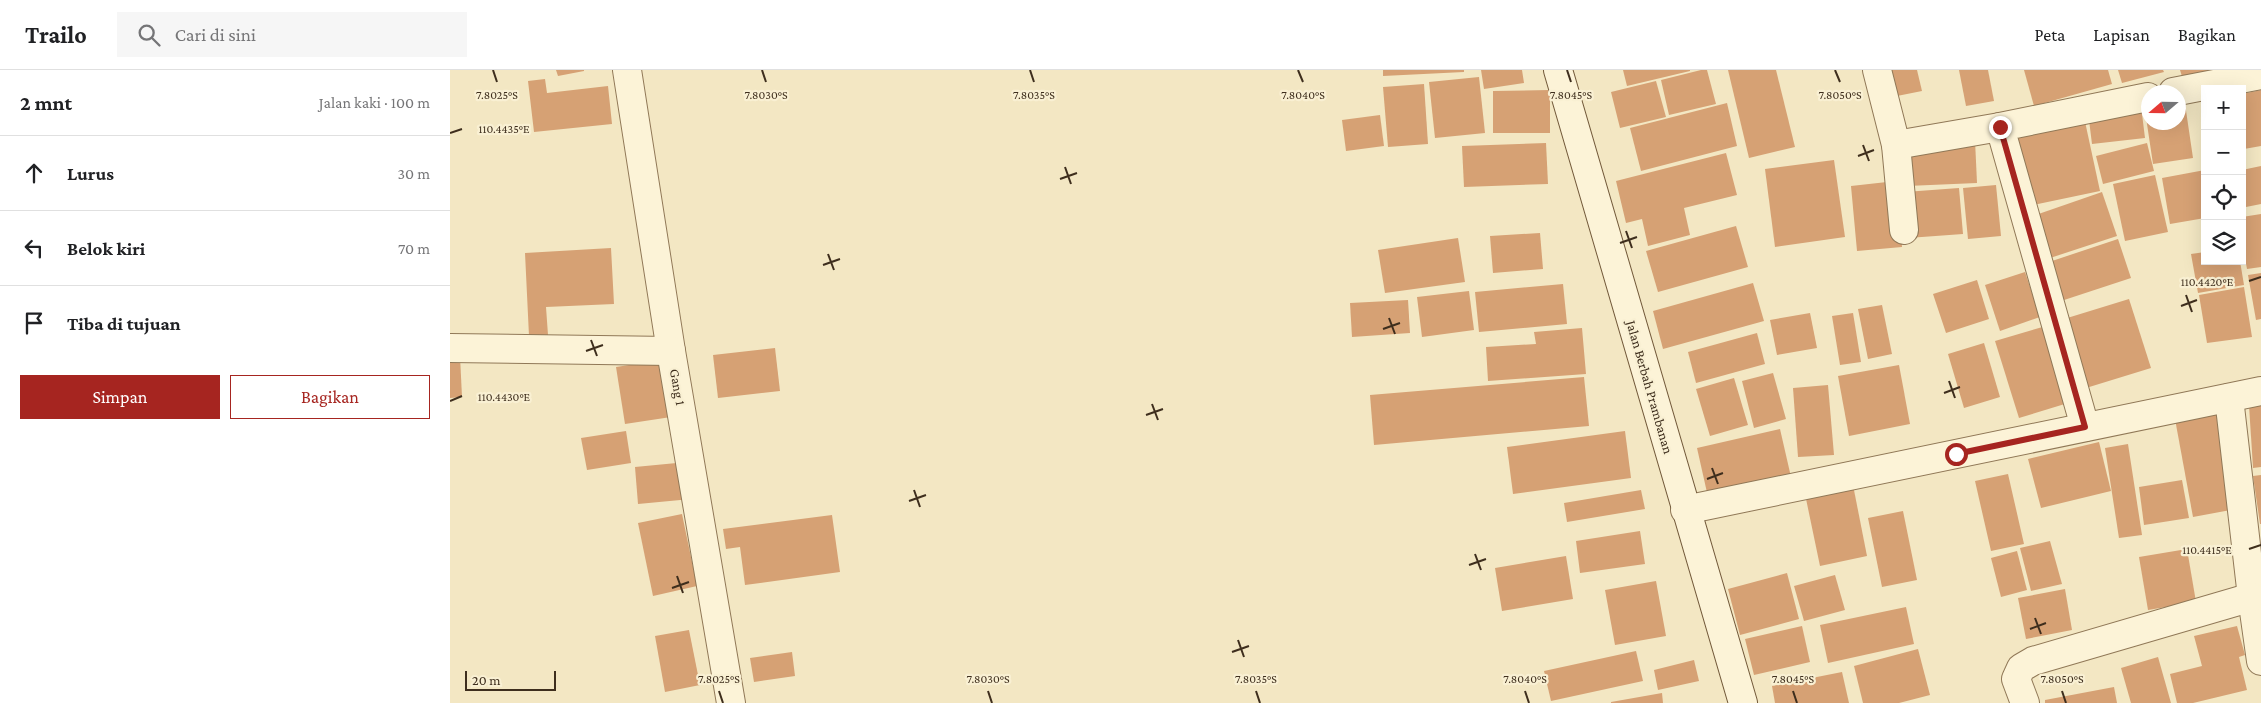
<!DOCTYPE html>
<html lang="id">
<head>
<meta charset="utf-8">
<style>
	:root { --surface:#fff; --page:#f6f6f6; --text:#202124; --muted:#757577; --line:#e0e0e0; --accent:#a62520 }
	body { margin:0; font-family:"Crimson Pro",serif; background:var(--page); color:var(--text) }
	.controls { position:absolute; right:15px; top:15px; display:grid; overflow:hidden; border-radius:0px; box-shadow:0 5px 20px #0002 }
	.controls button { width:45px; height:45px; display:grid; place-items:center; padding:0; border:0; border-bottom:1px solid var(--line); background:var(--surface); color:var(--text); font:25px sans-serif }
	.compass { position:absolute; left:1691px; top:15px; width:45px; height:45px; border-radius:50%; background:var(--surface); box-shadow:0 5px 20px #0002; rotate:250deg }
	.scale { position:absolute; left:15px; bottom:12px; width:91px; box-sizing:border-box; padding-left:5px; border:2px solid #3e2e1d; border-top:0; font-size:14px; line-height:18px; white-space:nowrap; color:#3e2e1d; -webkit-text-stroke:4px #f9f0d3; paint-order:stroke }
	.stop { position:absolute; width:15px; height:15px; margin:-11px; border:4px solid #a62520; border-radius:50%; background:#fff }
	.stop.end { background:#a62520; border-color:#fff; box-shadow:0 1px 5px #0008 }
	.list { margin:0; padding:0; list-style:none }
	h2 { display:flex; justify-content:space-between; align-items:center; height:65px; margin:0; padding:0 20px; font-size:21px }
	h2 small { font-size:16px; font-weight:400; color:var(--muted) }
	.list li { display:grid; grid-template-columns:32px 1fr auto; gap:15px; align-items:center; box-sizing:border-box; height:75px; padding:0 20px; border-top:1px solid var(--line) }
	.list b { display:block; font-size:19px; white-space:nowrap }
	.list em { font-size:16px; font-style:normal; color:var(--muted) }
	.actions { display:flex; gap:10px; padding:15px 20px }
	.actions a { flex:1; padding:11px 0; border:1px solid var(--accent); border-radius:0px; text-align:center; font-size:18px; color:var(--accent) }
	.actions .main { background:var(--accent); color:#fff }
	.icon { flex:none; width:28px; height:28px; fill:none; stroke:currentColor; stroke-width:2; stroke-linecap:round; stroke-linejoin:round }
	.map { position:relative; flex:none; width:1811px; height:633px; overflow:hidden }
	header { display:flex; align-items:center; gap:30px; box-sizing:border-box; height:70px; padding:0 25px; background:var(--surface); border-bottom:1px solid var(--line) }
	header strong { font-size:24px }
	nav { display:flex; gap:28px; margin-inline-start:auto; font-size:18px }
	.search { width:350px; height:45px; background:var(--page); display:flex; align-items:center; gap:12px; box-sizing:border-box; padding:0 18px; border-radius:0px; color:var(--muted); font-size:19px }
	main { display:flex }
	aside { flex:1; background:var(--surface) }
	.map>svg:first-child { display:block }
	.building { fill:#d6a174 }
	.lines { fill:none; stroke-linecap:round; stroke-linejoin:round }
	.minor-casing { stroke:#907857; stroke-width:30 }
	.secondary-casing { stroke:#72593a; stroke-width:30 }
	.minor { stroke:#fcf3d7; stroke-width:28 }
	.secondary { stroke:#fcf3d7; stroke-width:28 }
	.route { stroke:#a62520; stroke-width:6 }
	.ticks { fill:none; stroke:#3e2e1d; stroke-width:2 }
	.labels { text-anchor:middle; stroke-width:4.5; stroke-linejoin:round; paint-order:stroke }
	.street-label { font-size:14px; fill:#3e2e1d; stroke:#f9f0d3 }
	.ticks-label { font-size:12px; text-anchor:middle; fill:#3e2e1d; stroke:#f9f0d3; stroke-width:4.5; stroke-linejoin:round; paint-order:stroke }
</style>
</head>
<body>
<header>
<strong>Trailo</strong>
<div class="search"><svg class="icon" aria-label="search" viewBox="0 0 24 24"><circle cx="10" cy="10" r="6"/><path d="M15 15l6 6"/></svg>Cari di sini</div>
<nav><a>Peta</a><a>Lapisan</a><a>Bagikan</a></nav>
</header>
<main>
<aside>
<h2>2 mnt<small>Jalan kaki · 100 m</small></h2>
<ul class="list">
<li><svg class="icon" aria-label="ahead" viewBox="0 0 24 24"><path d="M12 20V5M6 11l6-6 6 6"/></svg><div><b>Lurus</b></div><em>30 m</em></li>
<li><svg class="icon" aria-label="left" viewBox="0 0 24 24"><path d="M17 20v-9H6M10 6l-5 5 5 5"/></svg><div><b>Belok kiri</b></div><em>70 m</em></li>
<li><svg class="icon" aria-label="arrive" viewBox="0 0 24 24"><path d="M6 21V4h12l-3 4 3 4H6"/></svg><div><b>Tiba di tujuan</b></div></li>
</ul>
<div class="actions"><a class="main">Simpan</a><a>Bagikan</a></div>
</aside>
<div class="map">
<svg width="1811" height="633" viewBox="0 0 1811 633">
	<rect width="100%" height="100%" fill="#f3e7c3"/>
	<!-- building -->
	<g class="building">
		<polygon points="106,0 134,0 134,1 108,6"/>
		<polygon points="933,0 1014,0 1014,2 933,6"/>
		<polygon points="1031,0 1072,0 1074,13 1034,19"/>
		<polygon points="1173,0 1240,0 1240,1 1177,16"/>
		<polygon points="1251,0 1257,0 1266,34 1219,45 1211,10"/>
		<polygon points="1278,0 1326,0 1345,77 1299,88"/>
		<polygon points="1431,0 1467,0 1472,21 1437,28"/>
		<polygon points="1509,0 1538,0 1544,31 1516,36"/>
		<polygon points="1574,0 1658,0 1662,14 1584,36"/>
		<polygon points="1668,0 1713,0 1714,2 1672,13"/>
		<polygon points="1730,0 1772,0 1734,13"/>
		<polygon points="1029,7 1035,63 985,68 979,12"/>
		<polygon points="95,9 97,23 158,16 162,54 84,62 78,11"/>
		<polygon points="1206,11 1216,47 1170,58 1161,22"/>
		<polygon points="974,14 978,74 938,77 933,17"/>
		<polygon points="1100,20 1100,63 1043,63 1043,21"/>
		<polygon points="1811,20 1811,76 1794,79 1792,24"/>
		<polygon points="1734,27 1743,88 1703,94 1694,34 1698,33 1698,52 1728,52 1728,28"/>
		<polygon points="1277,33 1287,76 1191,101 1180,58"/>
		<polygon points="1691,36 1695,68 1642,74 1638,42"/>
		<polygon points="930,45 934,76 896,81 892,50"/>
		<polygon points="1634,47 1650,121 1578,136 1562,63"/>
		<polygon points="1525,70 1527,113 1457,116 1454,74"/>
		<polygon points="1096,73 1098,114 1014,117 1012,76"/>
		<polygon points="1697,73 1704,101 1653,114 1646,86"/>
		<polygon points="1276,83 1287,125 1234,138 1240,165 1198,176 1192,149 1176,153 1166,111"/>
		<polygon points="1384,90 1395,167 1325,177 1315,99"/>
		<polygon points="1811,96 1811,134 1796,137 1792,119 1792,100"/>
		<polygon points="1755,100 1755,148 1720,154 1712,108"/>
		<polygon points="1705,105 1718,162 1675,171 1663,114"/>
		<polygon points="1446,111 1452,177 1407,181 1401,116"/>
		<polygon points="1546,115 1551,166 1518,169 1513,118"/>
		<polygon points="1509,118 1513,164 1458,168 1455,122"/>
		<polygon points="1652,122 1667,166 1594,190 1580,147"/>
		<polygon points="1811,144 1811,197 1797,199 1792,172 1792,147"/>
		<polygon points="1286,156 1298,197 1208,222 1196,181"/>
		<polygon points="1090,163 1093,199 1043,203 1040,166"/>
		<polygon points="1008,168 1015,212 935,223 928,180"/>
		<polygon points="1668,169 1681,208 1608,232 1596,193"/>
		<polygon points="161,178 164,234 96,237 98,265 79,266 75,183"/>
		<polygon points="1755,182 1755,191 1790,191 1794,215 1748,223 1741,184"/>
		<polygon points="1575,202 1590,247 1550,261 1535,215"/>
		<polygon points="1811,203 1811,249 1806,250 1798,205"/>
		<polygon points="1527,210 1539,249 1496,263 1483,224"/>
		<polygon points="1303,213 1314,251 1213,279 1203,241"/>
		<polygon points="1113,214 1117,254 1029,262 1025,222"/>
		<polygon points="1794,217 1802,267 1757,273 1749,225"/>
		<polygon points="1019,221 1024,260 972,267 967,227"/>
		<polygon points="1679,229 1701,298 1636,318 1614,249"/>
		<polygon points="958,230 960,263 902,267 900,233"/>
		<polygon points="1432,235 1442,284 1418,289 1408,239"/>
		<polygon points="1360,243 1367,278 1327,285 1320,250"/>
		<polygon points="1403,243 1411,292 1390,295 1382,246"/>
		<polygon points="1596,256 1618,333 1569,348 1545,271"/>
		<polygon points="1132,258 1136,304 1038,311 1036,277 1086,274 1084,262"/>
		<polygon points="1307,263 1315,294 1246,313 1238,282"/>
		<polygon points="1534,273 1550,327 1514,338 1498,284"/>
		<polygon points="325,278 330,321 268,328 263,285"/>
		<polygon points="10,286 12,327 0,328 0,287"/>
		<polygon points="212,290 221,347 175,354 166,297"/>
		<polygon points="1449,295 1460,354 1399,366 1388,306"/>
		<polygon points="1323,303 1336,349 1304,358 1292,311"/>
		<polygon points="1134,307 1139,356 924,375 920,325"/>
		<polygon points="1284,308 1298,355 1260,366 1246,319"/>
		<polygon points="1378,315 1384,385 1348,387 1343,318"/>
		<polygon points="1811,334 1811,397 1803,398 1799,335"/>
		<polygon points="1768,341 1786,439 1743,447 1725,349"/>
		<polygon points="1330,359 1341,407 1258,427 1247,378"/>
		<polygon points="176,361 181,393 137,400 131,368"/>
		<polygon points="1175,361 1181,408 1063,424 1057,377"/>
		<polygon points="1649,372 1661,421 1591,438 1578,389"/>
		<polygon points="1678,374 1692,465 1669,468 1655,378"/>
		<polygon points="237,392 241,429 188,434 185,397"/>
		<polygon points="1558,404 1574,474 1541,481 1525,411"/>
		<polygon points="1811,405 1811,454 1810,454 1803,406"/>
		<polygon points="1732,410 1739,448 1694,455 1689,417"/>
		<polygon points="1403,415 1417,486 1370,496 1355,424"/>
		<polygon points="1191,420 1195,439 1117,452 1114,433"/>
		<polygon points="1453,441 1467,510 1432,517 1418,448"/>
		<polygon points="232,444 247,516 203,526 188,453"/>
		<polygon points="382,445 390,502 295,515 290,477 276,479 273,459"/>
		<polygon points="1190,461 1195,494 1130,503 1126,471"/>
		<polygon points="1600,471 1612,514 1581,521 1570,478"/>
		<polygon points="1737,479 1746,532 1698,540 1689,487"/>
		<polygon points="1567,481 1577,520 1551,527 1541,488"/>
		<polygon points="1116,486 1123,529 1052,541 1045,498"/>
		<polygon points="1337,503 1349,549 1290,565 1278,519"/>
		<polygon points="1385,505 1395,540 1354,551 1344,516"/>
		<polygon points="1206,511 1216,566 1165,575 1155,520"/>
		<polygon points="1615,519 1622,560 1576,569 1568,528"/>
		<polygon points="1456,537 1464,574 1378,593 1370,555"/>
		<polygon points="1352,556 1360,592 1304,605 1295,569"/>
		<polygon points="1787,556 1795,585 1789,587 1797,620 1743,633 1727,633 1720,604 1752,596 1744,566"/>
		<polygon points="239,560 250,615 215,622 205,566"/>
		<polygon points="1468,579 1480,625 1449,633 1413,633 1404,596"/>
		<polygon points="1186,581 1193,611 1101,631 1094,601"/>
		<polygon points="342,582 345,606 304,612 300,588"/>
		<polygon points="1708,587 1721,633 1681,633 1671,598"/>
		<polygon points="1244,590 1249,611 1208,620 1204,600"/>
		<polygon points="1392,602 1399,633 1325,633 1322,616"/>
		<polygon points="1664,617 1667,633 1595,633 1595,630"/>
		<polygon points="1212,623 1213,633 1161,633 1161,632"/>
	</g>
	<g class="lines">
		<defs>
			<g id="minor">
				<polyline points="177,0 221,281 281,633"/>
				<polyline points="1427,0 1446,75 1454,160"/>
				<polyline points="1723,22 1811,5"/>
				<polyline points="1446,75 1550,57"/>
				<polyline points="0,278 221,281"/>
				<polyline points="1779,328 1802,527 1811,591"/>
				<polyline points="1635,357 1550,57 1698,27"/>
				<polyline points="1235,440 1811,321"/>
				<polyline points="1575,633 1566,609 1571,598 1583,591 1802,527"/>
			</g>
			<polyline id="secondary" points="1108,0 1293,633"/>
		</defs>
		<!-- minor casing -->
		<use href="#minor" class="minor-casing"/>
		<!-- secondary casing -->
		<use href="#secondary" class="secondary-casing"/>
		<!-- minor -->
		<use href="#minor" class="minor"/>
		<!-- secondary -->
		<use href="#secondary" class="secondary"/>
	</g>
	<g class="lines">
		<!-- route -->
		<polyline class="route" points="1506,384 1635,357 1550,57"/>
	</g>
	<!-- ticks -->
	<path class="ticks" d="M43,0L47,12M312,0L316,12M580,0L584,12M848,0L853,12M1117,0L1121,12M1385,0L1390,12M0,63L12,59M1413,75L1419,91M1408,86L1424,80M615,97L621,114M610,109L627,103M1176,161L1182,178M1170,173L1187,167M378,184L384,200M373,195L390,189M1799,211L1811,207M1736,225L1742,242M1731,236L1747,230M939,248L945,264M933,259L950,253M141,270L147,286M136,281L153,275M1499,311L1505,328M1494,323L1510,317M0,331L12,326M702,334L708,350M696,345L713,339M1262,398L1268,414M1257,409L1273,403M464,420L470,437M459,431L476,425M1799,479L1811,475M1025,484L1031,500M1019,495L1036,489M227,506L233,523M222,518L239,512M1585,548L1591,564M1580,559L1596,553M788,570L794,587M782,582L799,576M269,621L273,633M538,621L542,633M806,621L810,633M1075,621L1079,633M1343,621L1347,633M1612,621L1616,633"/>
	<g class="labels">
		<!-- street labels -->
		<g class="street-label">
			<text transform="translate(228 317) rotate(80)" y="5">Gang 1</text>
			<text transform="translate(1200 317) rotate(74)" y="5">Jalan Berbah Prambanan</text>
		</g>
	</g>
	<g class="ticks-label">
		<text x="1390" y="29">7.8050°S</text>
		<text x="47" y="29">7.8025°S</text>
		<text x="316" y="29">7.8030°S</text>
		<text x="584" y="29">7.8035°S</text>
		<text x="853" y="29">7.8040°S</text>
		<text x="1121" y="29">7.8045°S</text>
		<text x="54" y="63">110.4435°E</text>
		<text x="1757" y="216">110.4420°E</text>
		<text x="54" y="331">110.4430°E</text>
		<text x="1757" y="484">110.4415°E</text>
		<text x="269" y="613">7.8025°S</text>
		<text x="538" y="613">7.8030°S</text>
		<text x="806" y="613">7.8035°S</text>
		<text x="1075" y="613">7.8040°S</text>
		<text x="1343" y="613">7.8045°S</text>
		<text x="1612" y="613">7.8050°S</text>
	</g>
</svg>
<div class="controls">
<button>+</button>
<button>−</button>
<button><svg class="icon" aria-label="locate" viewBox="0 0 24 24"><circle cx="12" cy="12" r="6"/><path d="M12 2v4M12 18v4M2 12h4M18 12h4"/></svg></button>
<button><svg class="icon" aria-label="layers" viewBox="0 0 24 24"><path d="M12 4l9 5-9 5-9-5zM3 14l9 5 9-5"/></svg></button>
</div>
<svg class="compass" viewBox="-18 -18 36 36"><path d="M0-13l5 13h-10z" fill="#e53935"/><path d="M0 13l5-13h-10z" fill="#757577"/></svg>
<div class="scale">20 m</div>
<div class="stop" style="left:1506px;top:384px"></div>
<div class="stop end" style="left:1550px;top:57px"></div>
</div>
</main>
</body>
</html>
